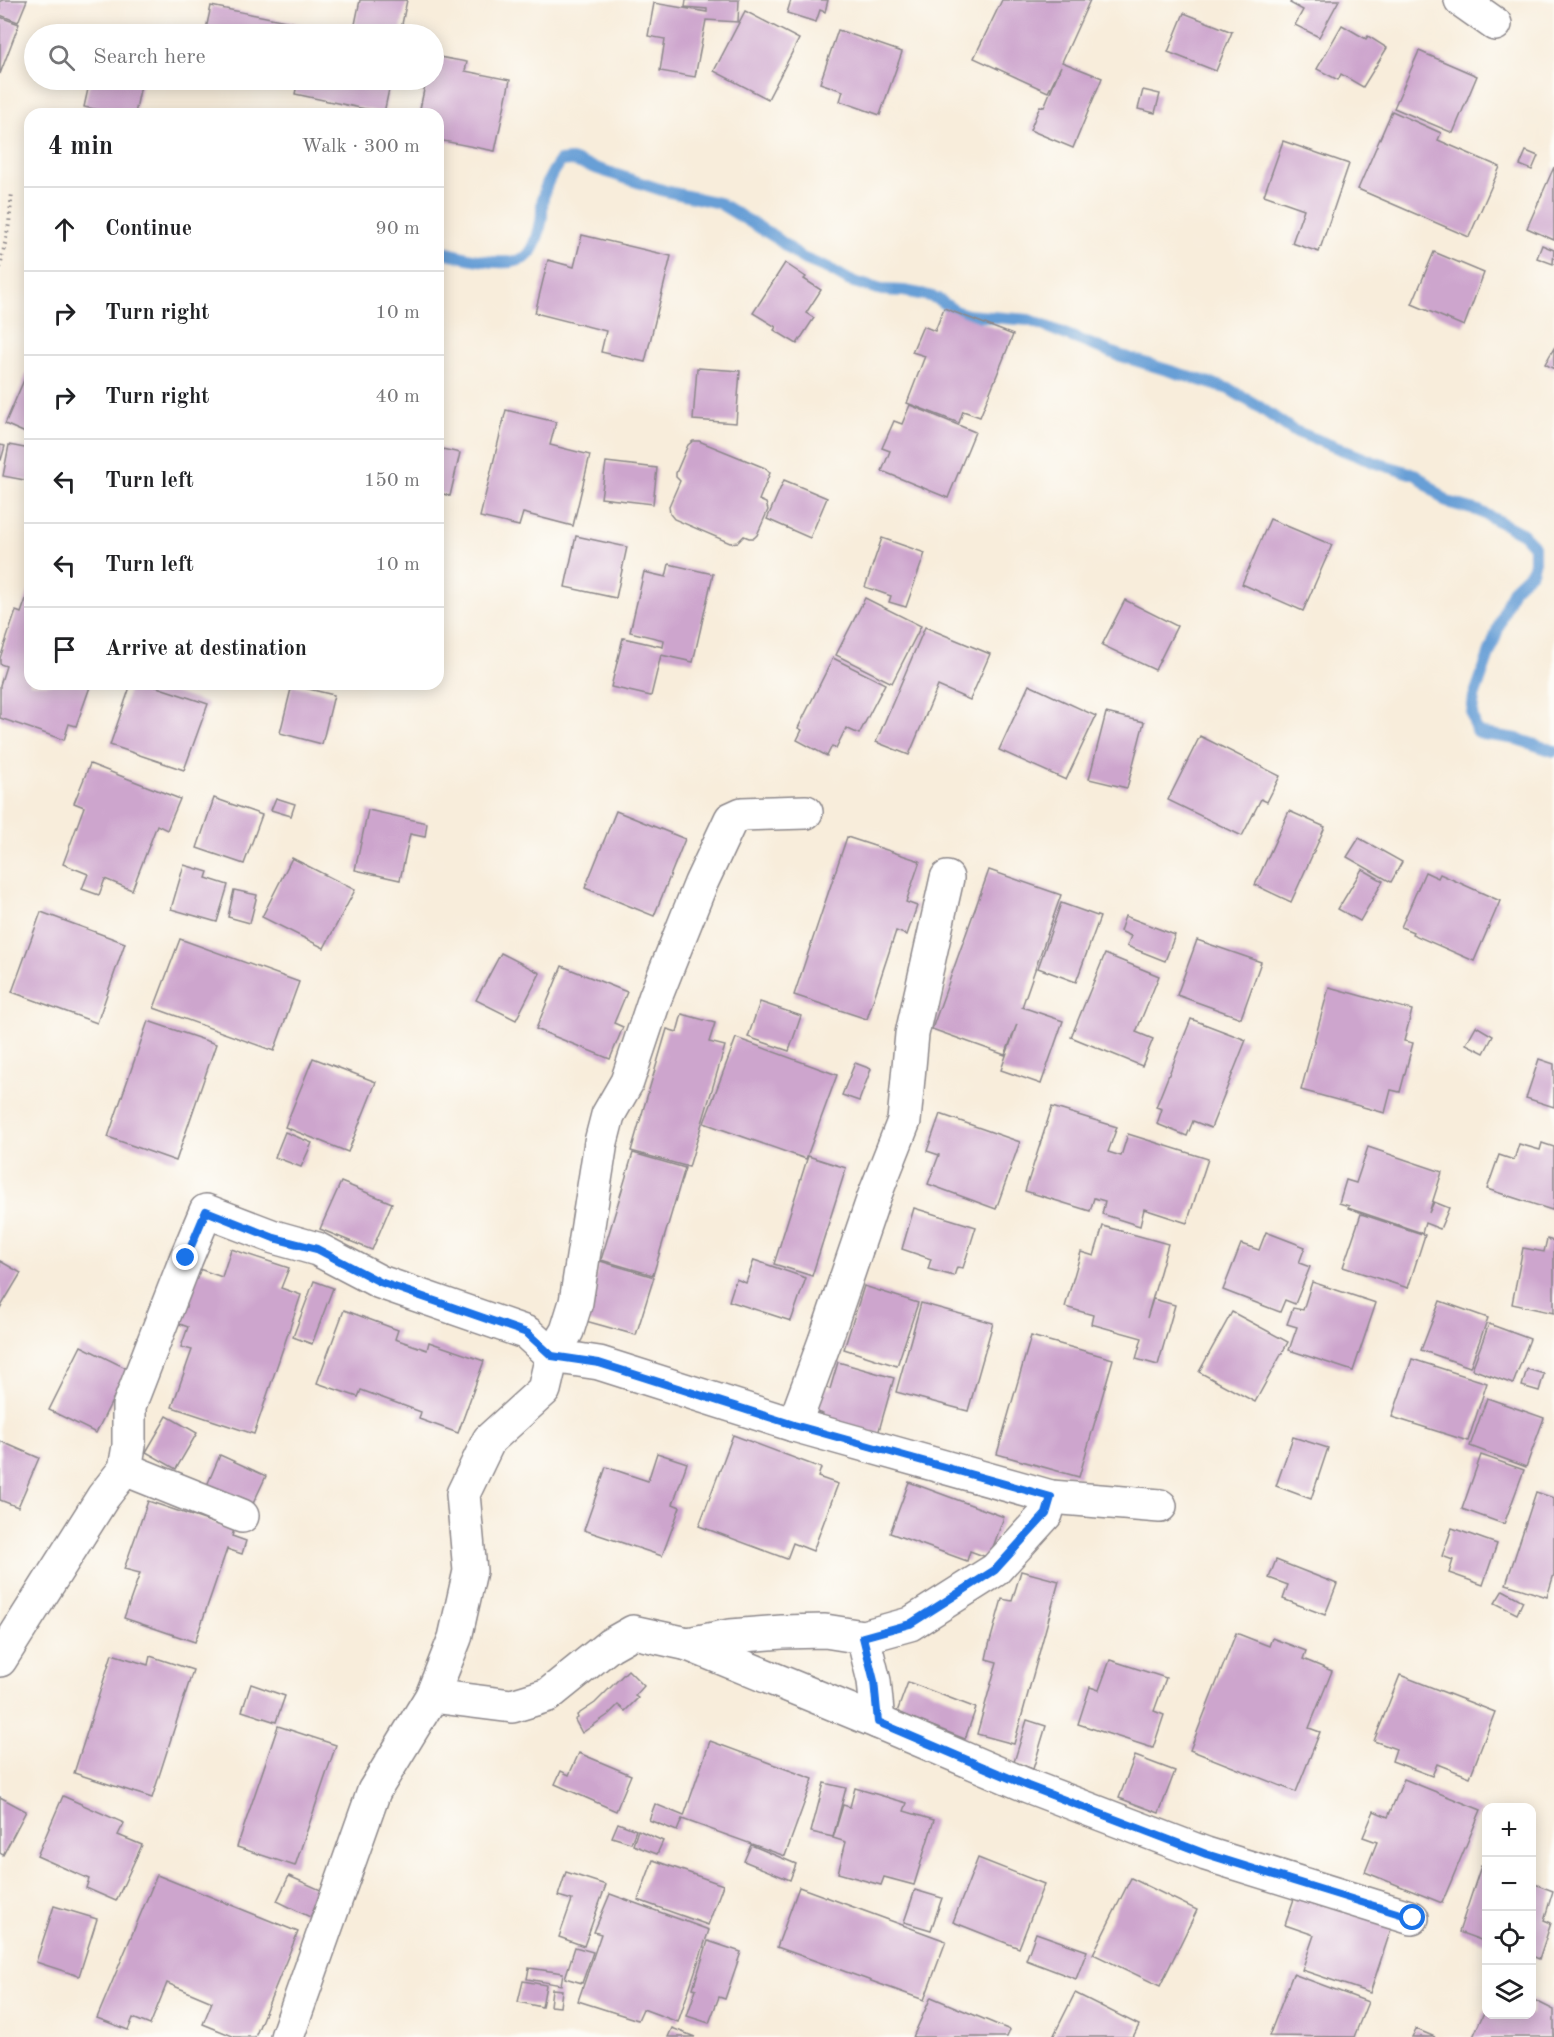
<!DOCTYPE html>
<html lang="en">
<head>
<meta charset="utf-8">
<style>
	:root { --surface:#fff; --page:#f6f6f6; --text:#202124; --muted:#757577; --line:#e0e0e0 }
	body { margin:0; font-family:"Old Standard TT",serif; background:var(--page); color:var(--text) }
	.controls { position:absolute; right:18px; bottom:18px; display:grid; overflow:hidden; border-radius:12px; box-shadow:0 3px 15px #0003 }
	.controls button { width:54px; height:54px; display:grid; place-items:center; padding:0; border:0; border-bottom:2px solid var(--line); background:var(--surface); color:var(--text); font:30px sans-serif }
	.stop { position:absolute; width:18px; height:18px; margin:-14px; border:4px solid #1a73e8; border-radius:50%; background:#fff }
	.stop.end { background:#1a73e8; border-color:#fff; box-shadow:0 2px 6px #0008 }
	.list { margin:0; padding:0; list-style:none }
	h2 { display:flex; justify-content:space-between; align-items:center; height:78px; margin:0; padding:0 24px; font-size:26px }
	h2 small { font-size:20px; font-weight:400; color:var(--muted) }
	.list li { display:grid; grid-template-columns:39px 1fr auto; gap:18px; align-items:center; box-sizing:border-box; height:84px; padding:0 24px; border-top:2px solid var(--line) }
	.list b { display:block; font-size:22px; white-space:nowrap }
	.list em { font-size:20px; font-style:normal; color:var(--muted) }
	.icon { flex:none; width:33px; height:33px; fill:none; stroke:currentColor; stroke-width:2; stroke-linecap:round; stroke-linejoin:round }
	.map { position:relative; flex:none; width:1554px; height:2037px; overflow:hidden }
	.search { position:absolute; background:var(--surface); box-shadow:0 3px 15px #0003; left:24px; top:24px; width:420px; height:66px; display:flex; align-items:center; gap:15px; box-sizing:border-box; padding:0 21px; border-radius:33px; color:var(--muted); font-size:22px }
	.panel { position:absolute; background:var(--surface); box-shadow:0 3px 15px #0003; left:24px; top:108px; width:420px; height:582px; border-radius:18px }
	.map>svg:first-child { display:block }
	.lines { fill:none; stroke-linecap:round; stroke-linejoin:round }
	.stream { stroke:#689fd6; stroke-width:12 }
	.building { fill:#cda5cd }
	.minor-casing { stroke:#8d888b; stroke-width:36 }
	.path { stroke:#8d888b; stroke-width:4; stroke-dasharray:1.5 4.5; stroke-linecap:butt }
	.minor { stroke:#fff; stroke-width:33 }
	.route { stroke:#1a73e8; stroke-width:8 }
</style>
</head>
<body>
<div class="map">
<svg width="1554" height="2037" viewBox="0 0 1554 2037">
	<rect width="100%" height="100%" fill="#fdfcf7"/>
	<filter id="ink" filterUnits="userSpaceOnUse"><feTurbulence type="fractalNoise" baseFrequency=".0167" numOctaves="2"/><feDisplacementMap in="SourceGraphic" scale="12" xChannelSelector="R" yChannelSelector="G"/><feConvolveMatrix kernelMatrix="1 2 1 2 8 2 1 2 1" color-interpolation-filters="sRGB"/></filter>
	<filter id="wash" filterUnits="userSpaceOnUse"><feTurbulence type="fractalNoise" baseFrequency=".008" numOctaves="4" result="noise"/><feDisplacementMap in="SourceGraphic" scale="24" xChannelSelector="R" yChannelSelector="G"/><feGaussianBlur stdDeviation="1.35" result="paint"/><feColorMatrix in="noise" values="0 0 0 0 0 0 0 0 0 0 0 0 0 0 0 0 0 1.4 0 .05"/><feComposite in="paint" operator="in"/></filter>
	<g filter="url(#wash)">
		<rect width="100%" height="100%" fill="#f8eddb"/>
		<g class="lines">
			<!-- stream -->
			<path class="stream" d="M438,250C456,256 506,269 524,258C534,253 539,232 541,222C543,214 541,206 543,198C545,185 552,172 560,161L571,160L665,191L719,203L775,237L802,258L831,270L850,281L882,290L904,291L925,295L936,298L955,311L967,315L1029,320L1115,354L1229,389L1258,406L1292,430L1376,463L1417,475L1447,502L1479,511L1523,534L1534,546V564L1532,571L1513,589L1506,606L1474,697L1472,714L1476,730L1483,734L1517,739L1554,751"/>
		</g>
		<g id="blocks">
			<!-- building -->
			<g class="building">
				<polygon points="3,0 27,0 18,22 0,15 0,1"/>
				<polygon points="360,0 407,0 400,34 353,34"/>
				<polygon points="686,0 739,0 738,22 706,20 695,77 660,71 665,39 648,36 654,3 707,12 707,9 685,7"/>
				<polygon points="791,0 828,0 825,12 820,10 816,22 787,13"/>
				<polygon points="1002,0 1090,0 1062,62 1102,78 1073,148 1030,130 1040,106 1044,107 1061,66 1048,92 974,58"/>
				<polygon points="1292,0 1339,0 1319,37 1295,25 1303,10 1290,3"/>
				<polygon points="211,6 301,24 299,34 205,34"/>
				<polygon points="745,11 799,39 768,99 714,71"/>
				<polygon points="1184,13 1232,32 1216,71 1168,52"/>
				<polygon points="0,17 19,24 0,74"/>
				<polygon points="1342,25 1366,39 1368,36 1387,48 1363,87 1341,74 1338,80 1317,69"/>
				<polygon points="838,30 902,52 880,115 840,101 843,91 820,83"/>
				<polygon points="1419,51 1477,76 1453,133 1394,108"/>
				<polygon points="434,56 467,62 465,71 510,80 495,151 438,140 438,114 419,114 426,80 434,80"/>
				<polygon points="90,80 142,80 135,114 120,114 84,107"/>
				<polygon points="264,80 290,80 289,86"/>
				<polygon points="298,80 391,80 384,113 295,94"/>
				<polygon points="1143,90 1160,94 1155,113 1138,109"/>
				<polygon points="1392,111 1441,133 1438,140 1500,167 1469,237 1358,189"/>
				<polygon points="1283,141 1349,164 1319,252 1292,243 1304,209 1264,195"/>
				<polygon points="1526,151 1538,156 1532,170 1520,165"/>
				<polygon points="1554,167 1554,240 1527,228"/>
				<polygon points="582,235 671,256 645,362 601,352 606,331 535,313 548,260 574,267"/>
				<polygon points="1542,245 1554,250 1553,264 1537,258"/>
				<polygon points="1434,252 1484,273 1464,326 1412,304"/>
				<polygon points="785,263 806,277 804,279 821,290 806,313 814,318 797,344 774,330 776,327 753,313"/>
				<polygon points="944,308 1013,335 980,417 963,411 959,423 907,403 925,356 912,352 923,326 935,331"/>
				<polygon points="1554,348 1554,369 1545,364"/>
				<polygon points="30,366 30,435 5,424"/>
				<polygon points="697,368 740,371 736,423 693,420"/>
				<polygon points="910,405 975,432 948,498 882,471 890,451 882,448 894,421 902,424"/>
				<polygon points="506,410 556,422 550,445 590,455 573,526 523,513 519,526 480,517"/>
				<polygon points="693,441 699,441 765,468 770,473 759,500 766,503 768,510 757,535 754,538 749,538 744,536 738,542 730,543 674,519 670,514 669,506 680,481 676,477 676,473 688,445"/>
				<polygon points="0,445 5,446 1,460 0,460"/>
				<polygon points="9,445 30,449 30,481 3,476"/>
				<polygon points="438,448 460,453 450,496 440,493 439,499"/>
				<polygon points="606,462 657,468 653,504 601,498"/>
				<polygon points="784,480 827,498 810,538 767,519"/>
				<polygon points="1270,519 1332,545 1303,611 1242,584"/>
				<polygon points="576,536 627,547 616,598 565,587"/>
				<polygon points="882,538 925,553 906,607 889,602 891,596 865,587"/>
				<polygon points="669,564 713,574 693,662 661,655 651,696 611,687 623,638 663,647 664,640 630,632 644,572 666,577"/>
				<polygon points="30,588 30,684 91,684 76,726 69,724 64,740 0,718 0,685 6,666 0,664 0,658 16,611 21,613"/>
				<polygon points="865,598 921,626 892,683 836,655"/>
				<polygon points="1125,600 1177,626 1155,670 1102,645"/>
				<polygon points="925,627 990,654 970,700 938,686 909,755 876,742"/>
				<polygon points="833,658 885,684 859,734 846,728 836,748 832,746 827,756 797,740 802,730 798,728"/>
				<polygon points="131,684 148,684 208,704 184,770 110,745"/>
				<polygon points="292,685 334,695 322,744 280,733"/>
				<polygon points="1029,685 1096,716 1066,780 999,750"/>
				<polygon points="1106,713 1144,722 1127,788 1089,779"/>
				<polygon points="1200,736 1280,776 1267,802 1261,799 1242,836 1168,800"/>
				<polygon points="90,764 180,799 167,830 157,825 132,890 105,879 99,895 82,889 88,874 63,864 84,807 74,803"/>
				<polygon points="214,798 262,815 244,864 197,848"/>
				<polygon points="276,798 295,804 291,816 271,810"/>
				<polygon points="368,810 427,823 425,837 410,834 400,880 355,870"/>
				<polygon points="616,811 685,839 654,916 585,888"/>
				<polygon points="1289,811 1325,827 1291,902 1255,885"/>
				<polygon points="847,837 920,861 906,902 917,906 907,935 896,931 867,1019 794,995"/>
				<polygon points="1359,838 1402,862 1391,882 1347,857"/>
				<polygon points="292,858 355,890 324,948 262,917"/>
				<polygon points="184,865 208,872 206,878 228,885 217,922 171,909"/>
				<polygon points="1362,869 1383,881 1360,921 1338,909"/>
				<polygon points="989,870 1061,895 1022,1007 1063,1021 1041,1084 1001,1070 1017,1024 1005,1055 932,1029"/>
				<polygon points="1425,872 1438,878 1440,874 1500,901 1474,961 1412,934 1413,932 1401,927"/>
				<polygon points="234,890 257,895 250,923 228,917"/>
				<polygon points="1061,903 1100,917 1076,982 1038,968"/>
				<polygon points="41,912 125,943 97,1023 12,992"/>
				<polygon points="1125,916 1175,935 1165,961 1127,946 1131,936 1120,931"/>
				<polygon points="180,939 299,982 274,1051 154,1008"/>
				<polygon points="1197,940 1261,962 1241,1018 1177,995"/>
				<polygon points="501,953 540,973 516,1020 476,1000"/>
				<polygon points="1105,954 1159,976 1136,1032 1153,1039 1142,1066 1071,1037"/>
				<polygon points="562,966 627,992 614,1023 623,1027 610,1059 536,1029"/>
				<polygon points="1329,987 1412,1010 1404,1041 1413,1043 1400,1092 1391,1090 1385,1113 1301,1090"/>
				<polygon points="760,1002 801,1016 789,1051 748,1037"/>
				<polygon points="682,1014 715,1023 709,1042 725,1046 689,1167 631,1151 667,1029 677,1032"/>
				<polygon points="1191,1019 1246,1040 1211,1128 1193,1121 1187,1136 1157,1124 1162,1109 1156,1107"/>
				<polygon points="148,1021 216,1044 176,1161 108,1137"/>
				<polygon points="1476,1026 1493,1036 1484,1053 1466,1044"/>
				<polygon points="736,1038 837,1075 806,1159 704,1123"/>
				<polygon points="313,1058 376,1082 348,1152 285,1127"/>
				<polygon points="1539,1059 1554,1064 1554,1107 1526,1098"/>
				<polygon points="855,1063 871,1069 859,1101 842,1095"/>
				<polygon points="1052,1107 1117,1127 1108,1152 1121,1156 1128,1134 1208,1159 1187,1223 1144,1209 1140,1226 1102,1214 1105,1201 1094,1198 1090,1211 1025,1191"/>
				<polygon points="940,1114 1020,1142 996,1209 928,1184 939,1155 927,1151"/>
				<polygon points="285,1132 312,1143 301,1167 275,1157"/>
				<polygon points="1542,1143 1554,1147 1554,1204 1552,1210 1487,1189 1499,1155 1514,1160 1519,1144 1540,1150"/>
				<polygon points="1368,1147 1442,1172 1429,1213 1434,1202 1449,1208 1440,1229 1425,1223 1422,1233 1348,1208 1349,1206 1339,1203 1346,1180 1356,1183"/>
				<polygon points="633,1153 685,1168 653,1275 601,1260"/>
				<polygon points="808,1156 846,1168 812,1276 774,1264"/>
				<polygon points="341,1182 392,1203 372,1250 320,1229"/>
				<polygon points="914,1208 976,1227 963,1268 957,1267 954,1276 928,1269 931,1259 902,1249"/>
				<polygon points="1361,1214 1425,1235 1408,1288 1343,1267"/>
				<polygon points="1103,1226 1168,1244 1147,1318 1153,1299 1175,1305 1158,1365 1136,1359 1142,1338 1091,1324 1093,1315 1065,1307 1081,1252 1094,1256"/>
				<polygon points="1266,1232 1305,1247 1299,1263 1310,1267 1295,1304 1285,1300 1280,1312 1223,1290 1241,1244 1259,1250"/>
				<polygon points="1547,1239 1554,1241 1554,1313 1512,1304 1523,1248 1544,1252"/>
				<polygon points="231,1249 289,1268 281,1288 301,1295 254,1434 172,1407 192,1350 181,1347 188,1327 169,1320 188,1265 222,1277"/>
				<polygon points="754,1260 806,1278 791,1321 729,1301 736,1279 746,1283"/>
				<polygon points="0,1261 21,1273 0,1308"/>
				<polygon points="600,1261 654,1277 636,1335 582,1320"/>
				<polygon points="314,1281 333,1288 312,1344 293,1337"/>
				<polygon points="1312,1282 1376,1303 1353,1371 1289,1350 1297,1327 1287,1324 1293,1308 1303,1310"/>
				<polygon points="864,1286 918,1303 897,1366 844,1349"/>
				<polygon points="1440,1301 1488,1318 1470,1367 1421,1350"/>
				<polygon points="921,1303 993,1323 968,1411 896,1392"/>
				<polygon points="344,1310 398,1330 395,1339 427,1350 429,1342 484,1361 458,1433 419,1419 421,1412 361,1390 358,1397 317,1383"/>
				<polygon points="1232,1312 1288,1342 1255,1402 1199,1372"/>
				<polygon points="1489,1324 1530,1339 1513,1384 1472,1369"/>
				<polygon points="1031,1336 1113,1359 1079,1477 997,1454"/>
				<polygon points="81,1346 128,1369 96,1433 49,1410"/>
				<polygon points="1412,1359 1487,1383 1468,1441 1392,1417"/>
				<polygon points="838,1362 894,1378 878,1434 822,1418 823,1414 816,1412 823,1387 830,1389"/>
				<polygon points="1527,1369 1544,1374 1539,1391 1522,1386"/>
				<polygon points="1487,1398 1544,1418 1526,1467 1470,1446"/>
				<polygon points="167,1416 197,1433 176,1469 146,1452"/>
				<polygon points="733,1435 821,1468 818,1477 838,1484 813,1551 793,1543 787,1559 699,1526"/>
				<polygon points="1293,1437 1328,1448 1311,1499 1276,1486"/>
				<polygon points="0,1441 39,1458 18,1507 0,1500"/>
				<polygon points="657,1453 687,1463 673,1504 680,1507 662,1556 584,1530 606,1467 648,1481"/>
				<polygon points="220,1455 266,1476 250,1510 205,1490"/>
				<polygon points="1481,1455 1524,1470 1504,1524 1462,1509"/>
				<polygon points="909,1482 1004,1517 989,1558 970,1551 967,1561 890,1533"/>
				<polygon points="1536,1492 1554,1498 1554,1574 1547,1597 1506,1584"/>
				<polygon points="148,1501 234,1530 232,1536 246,1541 242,1554 227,1549 195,1642 124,1618 140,1573 124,1569"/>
				<polygon points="1452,1528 1497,1544 1483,1585 1449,1573 1453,1560 1442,1556"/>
				<polygon points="1276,1560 1337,1584 1325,1615 1283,1599 1288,1585 1269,1578"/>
				<polygon points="1021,1571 1059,1581 1014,1744 977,1734 997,1662 986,1659 989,1645 1002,1599 1012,1601"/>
				<polygon points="1503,1590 1523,1601 1517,1614 1495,1603"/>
				<polygon points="1236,1633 1269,1646 1272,1638 1306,1651 1303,1659 1332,1671 1309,1728 1320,1732 1296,1792 1190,1750"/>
				<polygon points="112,1654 148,1665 150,1656 193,1670 152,1798 74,1773"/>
				<polygon points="1110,1660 1166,1678 1154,1711 1164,1715 1153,1748 1078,1724 1090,1687 1099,1690"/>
				<polygon points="628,1670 644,1686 635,1696 638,1698 625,1711 618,1705 608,1715 582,1733 575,1720 578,1718 577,1715 595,1703"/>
				<polygon points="1400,1675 1495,1712 1470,1777 1437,1764 1432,1776 1392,1761 1396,1749 1374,1741"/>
				<polygon points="908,1682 976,1708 965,1739 897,1712"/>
				<polygon points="251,1684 285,1696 276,1722 242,1711"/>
				<polygon points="1027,1720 1046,1726 1033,1769 1014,1762"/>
				<polygon points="278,1726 336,1745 295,1866 237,1847"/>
				<polygon points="710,1741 813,1779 785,1856 682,1819 677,1831 649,1820 655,1804 684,1816"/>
				<polygon points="579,1753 631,1775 616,1811 555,1784 561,1771 569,1775"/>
				<polygon points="1135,1756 1175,1771 1159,1813 1119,1798"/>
				<polygon points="1404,1779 1481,1810 1442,1903 1365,1872 1377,1842 1363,1837 1374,1811 1388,1817"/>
				<polygon points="824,1783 846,1788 833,1837 811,1832"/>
				<polygon points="855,1788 907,1803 904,1811 934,1820 914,1885 884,1877 881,1885 838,1873 846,1842 833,1838 843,1805 850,1807"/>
				<polygon points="63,1796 124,1823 118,1835 142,1845 116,1901 86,1888 89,1879 37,1856"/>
				<polygon points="0,1797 26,1811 3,1855 0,1853"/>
				<polygon points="618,1823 636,1830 631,1843 612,1837"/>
				<polygon points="638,1830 663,1841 657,1854 633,1845"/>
				<polygon points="751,1845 796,1864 790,1880 744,1861"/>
				<polygon points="978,1858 1044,1884 1019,1948 953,1922"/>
				<polygon points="653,1860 723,1885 708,1925 638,1900"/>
				<polygon points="1481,1866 1486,1868 1486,1942 1459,1932"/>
				<polygon points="566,1872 606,1885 584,1946 559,1937 572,1900 558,1896"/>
				<polygon points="157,1875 298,1932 255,2037 235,2037 203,2024 212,2002 167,1983 150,2025 133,2018 128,2030 97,2018"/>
				<polygon points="289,1876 323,1891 310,1917 277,1901"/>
				<polygon points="1131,1878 1197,1910 1160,1986 1093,1954"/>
				<polygon points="1532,1883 1553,1891 1544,1920 1551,1923 1539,1959 1532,1956"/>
				<polygon points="799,1887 946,1941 924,2000 777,1947"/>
				<polygon points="915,1890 942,1898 931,1930 904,1922"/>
				<polygon points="1297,1890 1393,1923 1370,1993 1302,1970 1314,1935 1285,1925"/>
				<polygon points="610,1894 709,1930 678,2022 643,2009 638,2020 578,2001 601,1934 594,1932"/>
				<polygon points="54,1906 97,1919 79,1976 36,1962"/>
				<polygon points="1036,1933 1087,1951 1076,1979 1026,1960"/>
				<polygon points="708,1941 741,1952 725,1999 719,1997 709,2023 687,2016 696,1989 693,1988"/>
				<polygon points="575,1947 593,1952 582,1983 565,1978"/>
				<polygon points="529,1968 563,1973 561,1985 527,1979"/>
				<polygon points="1293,1974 1368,2002 1354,2037 1269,2036"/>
				<polygon points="523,1981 546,1985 542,2007 518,2002"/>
				<polygon points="552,1989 562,1990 560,2007 550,2006"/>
				<polygon points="1075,1993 1139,2025 1133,2037 1053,2037"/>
				<polygon points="931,1997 1010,2030 1007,2037 913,2037"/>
				<polygon points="1532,1999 1554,2010 1554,2037 1473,2037 1486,2008 1486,2014 1532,2014"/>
				<polygon points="672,2028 695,2037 668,2037"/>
				<polygon points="1416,2029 1435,2037 1412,2037"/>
			</g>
		</g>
	</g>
	<g filter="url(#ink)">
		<use href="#blocks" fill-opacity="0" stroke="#8d888b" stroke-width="1.5"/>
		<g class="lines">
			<defs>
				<g id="minor">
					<polyline points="1461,0 1495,24"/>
					<polyline points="794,1425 825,1341 874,1197 904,1121 912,1034 947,878"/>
					<polyline points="125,1469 242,1516"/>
					<polyline points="863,1637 874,1681 878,1722"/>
					<polyline points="688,1644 730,1636 782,1632 825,1631 863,1637 910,1624 995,1570 1046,1514 1051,1497"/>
					<polyline points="0,1660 103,1497 125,1469 129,1446 129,1406 186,1259 206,1211 274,1237 317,1249 380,1282 527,1333 552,1356 599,1363 794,1425 1051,1497 1160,1506"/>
					<polyline points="432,1696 512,1706 548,1695 610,1645 633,1632 688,1644 878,1722 1028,1786 1206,1854 1412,1918"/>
					<polyline points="287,2037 374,1791 432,1696 455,1638 470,1571 463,1494 489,1440 544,1390 552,1356 567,1331 576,1302 601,1142 608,1115 627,1082 655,998 701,883 731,819 742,814 806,812"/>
				</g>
			</defs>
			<!-- minor casing -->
			<use href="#minor" class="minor-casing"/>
			<!-- path -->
			<polyline class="path" points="0,268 9,224 12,192"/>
			<!-- minor -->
			<use href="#minor" class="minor"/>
		</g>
	</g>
	<g class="lines" filter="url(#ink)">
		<!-- route -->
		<polyline class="route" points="186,1258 206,1211 274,1238 317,1249 380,1282 527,1333 552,1356 599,1363 794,1425 1051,1497 1046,1514 995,1570 910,1624 863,1637 874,1681 878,1722 1028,1786 1206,1854 1413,1918"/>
	</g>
</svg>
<div class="controls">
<button>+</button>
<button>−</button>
<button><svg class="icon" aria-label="locate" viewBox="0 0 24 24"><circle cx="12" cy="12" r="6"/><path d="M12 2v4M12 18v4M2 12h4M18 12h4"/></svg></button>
<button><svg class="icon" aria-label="layers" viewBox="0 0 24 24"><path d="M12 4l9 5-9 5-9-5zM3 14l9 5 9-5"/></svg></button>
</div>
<div class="stop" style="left:1413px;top:1918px"></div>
<div class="stop end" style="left:186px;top:1258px"></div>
<div class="search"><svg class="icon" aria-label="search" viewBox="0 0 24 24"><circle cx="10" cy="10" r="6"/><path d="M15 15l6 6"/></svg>Search here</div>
<section class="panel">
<h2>4 min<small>Walk · 300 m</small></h2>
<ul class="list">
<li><svg class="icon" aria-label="ahead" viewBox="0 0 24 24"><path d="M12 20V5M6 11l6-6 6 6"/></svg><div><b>Continue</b></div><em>90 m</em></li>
<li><svg class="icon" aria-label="right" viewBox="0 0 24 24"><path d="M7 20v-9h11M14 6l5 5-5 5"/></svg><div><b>Turn right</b></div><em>10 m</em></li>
<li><svg class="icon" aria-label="right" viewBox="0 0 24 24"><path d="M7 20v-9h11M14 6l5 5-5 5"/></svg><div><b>Turn right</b></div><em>40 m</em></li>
<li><svg class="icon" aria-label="left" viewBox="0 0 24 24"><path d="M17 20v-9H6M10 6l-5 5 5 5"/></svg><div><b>Turn left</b></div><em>150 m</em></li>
<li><svg class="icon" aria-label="left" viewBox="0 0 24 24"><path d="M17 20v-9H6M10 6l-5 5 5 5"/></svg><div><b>Turn left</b></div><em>10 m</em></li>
<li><svg class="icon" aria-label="arrive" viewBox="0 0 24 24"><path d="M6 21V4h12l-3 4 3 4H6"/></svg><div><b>Arrive at destination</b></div></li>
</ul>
</section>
</div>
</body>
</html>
